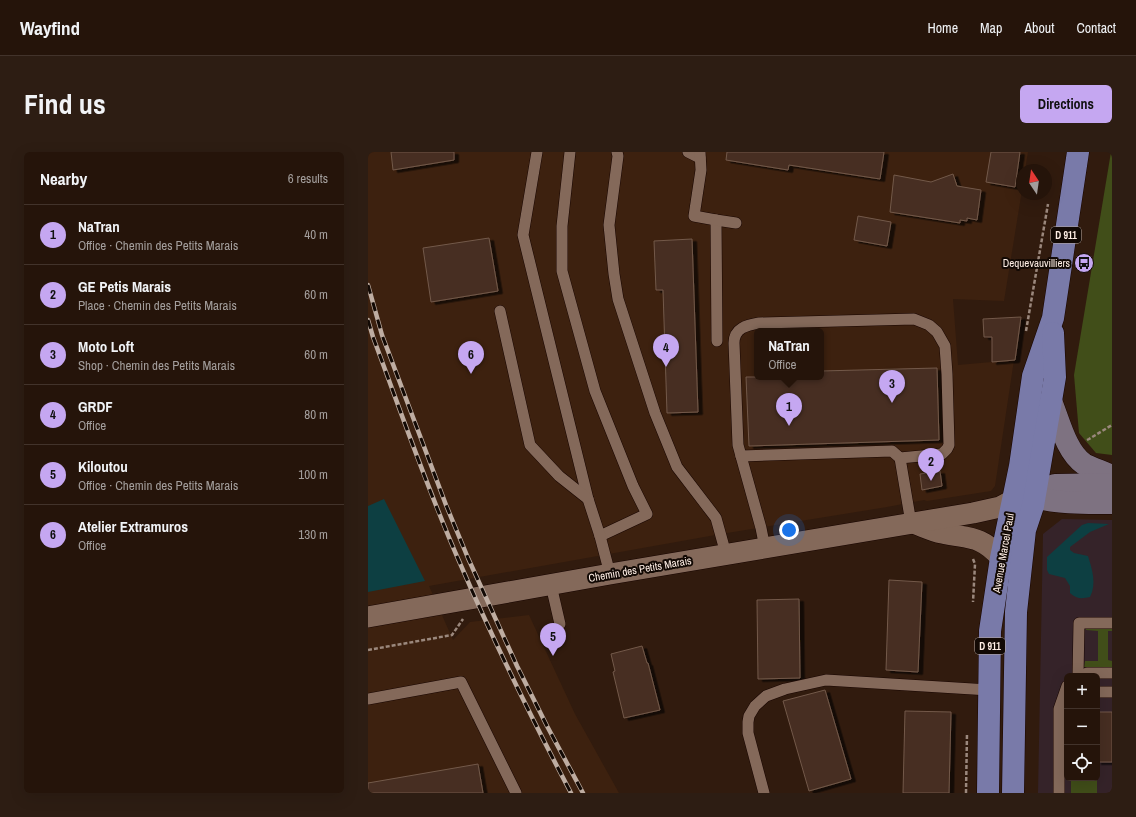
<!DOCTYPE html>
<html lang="en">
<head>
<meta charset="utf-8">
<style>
	:root { --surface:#25140a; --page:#2d1d13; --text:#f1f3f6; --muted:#a39e9c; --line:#42332b; --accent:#c5a7f1 }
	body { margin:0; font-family:"Archivo Narrow",sans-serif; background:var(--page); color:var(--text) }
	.controls { position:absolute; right:12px; bottom:12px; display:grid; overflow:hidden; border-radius:6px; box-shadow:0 4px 16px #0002 }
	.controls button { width:36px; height:36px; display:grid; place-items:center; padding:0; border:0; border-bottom:1px solid var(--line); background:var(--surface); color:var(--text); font:20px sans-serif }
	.compass { position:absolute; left:648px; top:12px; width:36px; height:36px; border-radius:50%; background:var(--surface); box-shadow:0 4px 16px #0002; rotate:347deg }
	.you { position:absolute; left:421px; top:378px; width:14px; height:14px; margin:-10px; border:3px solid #fff; border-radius:50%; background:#1a73e8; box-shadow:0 0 0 6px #1a73e833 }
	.badge { display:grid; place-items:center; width:26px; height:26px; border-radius:50%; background:var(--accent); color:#111; font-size:13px; font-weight:700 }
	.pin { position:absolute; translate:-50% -33px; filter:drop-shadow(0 1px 2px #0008) }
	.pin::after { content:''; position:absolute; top:21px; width:14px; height:12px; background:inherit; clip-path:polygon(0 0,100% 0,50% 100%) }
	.popup { position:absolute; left:386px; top:176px; width:70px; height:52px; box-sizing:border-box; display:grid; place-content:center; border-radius:6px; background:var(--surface); filter:drop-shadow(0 1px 3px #0005); font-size:13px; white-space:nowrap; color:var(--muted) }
	.popup b { font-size:15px; color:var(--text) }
	.popup::after { content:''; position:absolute; left:50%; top:100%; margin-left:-8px; border:8px solid transparent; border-top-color:var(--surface) }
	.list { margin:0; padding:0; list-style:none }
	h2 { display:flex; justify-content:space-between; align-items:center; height:52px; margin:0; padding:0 16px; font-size:17px }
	h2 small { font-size:13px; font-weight:400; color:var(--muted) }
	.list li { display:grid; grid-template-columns:26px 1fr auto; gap:12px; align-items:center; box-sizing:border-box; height:60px; padding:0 16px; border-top:1px solid var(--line) }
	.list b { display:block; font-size:15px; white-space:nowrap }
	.list p { margin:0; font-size:13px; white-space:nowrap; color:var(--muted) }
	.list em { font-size:13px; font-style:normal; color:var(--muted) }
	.icon { flex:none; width:22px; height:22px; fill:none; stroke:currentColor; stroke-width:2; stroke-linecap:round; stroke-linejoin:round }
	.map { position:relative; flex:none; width:744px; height:641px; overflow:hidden; border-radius:6px }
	header { display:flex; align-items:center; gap:24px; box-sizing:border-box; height:56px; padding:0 20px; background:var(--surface); border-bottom:1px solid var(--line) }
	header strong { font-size:19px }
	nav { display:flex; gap:22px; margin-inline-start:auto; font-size:14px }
	.intro { display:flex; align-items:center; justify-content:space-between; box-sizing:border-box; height:96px; padding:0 24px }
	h1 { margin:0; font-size:28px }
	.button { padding:10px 18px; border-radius:6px; background:var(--accent); color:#111; font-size:14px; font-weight:700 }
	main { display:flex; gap:24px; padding:0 24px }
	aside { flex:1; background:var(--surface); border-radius:6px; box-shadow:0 4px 16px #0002 }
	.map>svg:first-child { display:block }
	.commercial { fill:#352329; fill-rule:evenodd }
	.built { fill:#3d210f; fill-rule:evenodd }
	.green { fill:#414e19 }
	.water { fill:#0d3f42 }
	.building { fill:#462e21; stroke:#73594a; filter:url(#shadow) }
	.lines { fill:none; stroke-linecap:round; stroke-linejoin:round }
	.service-casing { stroke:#180500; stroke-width:12 }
	.minor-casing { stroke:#180500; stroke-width:22 }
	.secondary-casing { stroke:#180500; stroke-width:23 }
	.primary-casing { stroke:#180500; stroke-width:23 }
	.path { stroke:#9b887d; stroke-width:2.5; stroke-dasharray:4 2; stroke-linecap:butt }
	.service { stroke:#84695a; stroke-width:11 }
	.minor { stroke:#84695a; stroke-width:21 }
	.secondary { stroke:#7e7281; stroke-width:22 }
	.primary { stroke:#797aa9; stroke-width:22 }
	.rail-casing { stroke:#beada2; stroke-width:4.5 }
	.rail { stroke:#120904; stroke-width:3; stroke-dasharray:9; stroke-linecap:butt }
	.labels { text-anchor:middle; stroke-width:4; stroke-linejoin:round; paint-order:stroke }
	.shield { fill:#120904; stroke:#b8aaa2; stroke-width:1 }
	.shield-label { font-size:10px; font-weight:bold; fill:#ffefe6 }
	.poi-label { font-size:11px; fill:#ffefe6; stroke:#120904; text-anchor:end }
	.street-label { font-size:11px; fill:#ffefe6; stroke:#120904 }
</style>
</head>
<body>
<header>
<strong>Wayfind</strong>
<nav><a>Home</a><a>Map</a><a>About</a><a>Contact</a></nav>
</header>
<div class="intro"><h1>Find us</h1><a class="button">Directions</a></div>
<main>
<aside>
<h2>Nearby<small>6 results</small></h2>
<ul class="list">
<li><span class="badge">1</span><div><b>NaTran</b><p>Office · Chemin des Petits Marais</p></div><em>40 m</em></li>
<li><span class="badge">2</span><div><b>GE Petis Marais</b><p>Place · Chemin des Petits Marais</p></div><em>60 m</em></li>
<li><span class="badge">3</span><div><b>Moto Loft</b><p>Shop · Chemin des Petits Marais</p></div><em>60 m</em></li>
<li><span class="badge">4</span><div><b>GRDF</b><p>Office</p></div><em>80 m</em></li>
<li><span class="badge">5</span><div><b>Kiloutou</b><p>Office · Chemin des Petits Marais</p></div><em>100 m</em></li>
<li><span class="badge">6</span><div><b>Atelier Extramuros</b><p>Office</p></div><em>130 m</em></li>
</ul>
</aside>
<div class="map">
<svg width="744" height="641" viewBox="0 0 744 641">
	<defs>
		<filter id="shadow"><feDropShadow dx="4.5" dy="2.5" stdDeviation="0" flood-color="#0009"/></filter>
	</defs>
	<rect width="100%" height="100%" fill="#311b0e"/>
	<!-- commercial -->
	<path class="commercial" d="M694,367L744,368V641H670L675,382ZM699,524H729V626H699Z"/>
	<!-- built -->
	<path class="built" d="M0,0H660L657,18H654V38L636,149L585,147L590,213L646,208L627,334L623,339L559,349L556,348L519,355L353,382L61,434L85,488L102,470L161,463L207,562L251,641H0ZM389,179H453V225H389Z"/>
	<!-- green -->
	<g class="green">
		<polygon points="743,0 744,0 744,303 728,301 711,281 706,223"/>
		<polygon points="718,476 744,476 744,479 740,479 740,508 744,509 744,515 716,515 717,509 730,509 730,479 718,478"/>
		<polygon points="729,610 729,641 703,641 703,626 729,626"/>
	</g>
	<!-- water -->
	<g class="water">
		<polygon points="16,347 57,429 0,440 0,354"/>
		<path d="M720,371L741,372L722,380L702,395V398L706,401L720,404C724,417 729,432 722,445C713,447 709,447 702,441V434L697,426L681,422L679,418V405L714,373Z"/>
	</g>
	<!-- building -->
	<g class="building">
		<polygon points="23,0 86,0 86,8 25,18"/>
		<polygon points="359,0 516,0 512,27 421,13 420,18 358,8"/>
		<polygon points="623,0 652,0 647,35 618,30"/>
		<polygon points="585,22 589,34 613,38 609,68 599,66 599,69 592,68 592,71 522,60 526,23 563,30"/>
		<polygon points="490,64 523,70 519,94 486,88"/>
		<polygon points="121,86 130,139 63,150 55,96"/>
		<polygon points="324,87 330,260 299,261 295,138 288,138 286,89"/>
		<polygon points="653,165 647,208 624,210 624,185 616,185 615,167"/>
		<polygon points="569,216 571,288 381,294 378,225 453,225 453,219"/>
		<polygon points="572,319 574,334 554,338 552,322"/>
		<polygon points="521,428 554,430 550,520 518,518"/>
		<polygon points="431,447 432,526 390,527 389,448"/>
		<polygon points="274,494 279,511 280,511 292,558 256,566 245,520 247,519 243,502"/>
		<polygon points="457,538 483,627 441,639 415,549"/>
		<polygon points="537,559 583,560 581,641 535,641"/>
		<rect x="729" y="560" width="15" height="50"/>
		<polygon points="110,612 115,641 0,641 0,631"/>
	</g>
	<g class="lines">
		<defs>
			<g id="service">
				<polyline points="169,0 155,83 220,347"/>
				<polyline points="202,0 194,74 194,119 227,239 265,334 279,362 232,384"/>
				<polyline points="249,0 250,4 241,73 246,122 250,147 287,261 309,315 348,366 358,402"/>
				<polyline points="320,0 332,6"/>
				<polyline points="332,0 333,18 326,64 348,68 349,189"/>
				<polyline points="348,68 368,71"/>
				<polyline points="132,159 162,293 191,324 220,347 232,384 242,422"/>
				<polyline points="373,304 393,376 397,396"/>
				<path d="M532,306L574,302L579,297L581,293L579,222L577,194L569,180L561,173L546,167L391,171C379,173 366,176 366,191L370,293L373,304L524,299L532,306L543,371"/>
				<polyline points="183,433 192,472"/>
				<polyline points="710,524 711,471 744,471"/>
				<polyline points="714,524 719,521 744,521"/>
				<polyline points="729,540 744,540"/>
				<polyline points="0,547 93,530 148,641"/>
				<polyline points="396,641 380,581 380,570 381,564 387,554 398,544 417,537 458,528 621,538"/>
				<polyline points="691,641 691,557 699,534"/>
			</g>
			<g id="minor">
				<path d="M545,371C554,374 564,379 574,381C601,387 613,383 633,406"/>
				<polyline points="0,465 242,422 605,361 632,355 645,348"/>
			</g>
			<g id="secondary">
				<path d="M683,249C691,268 698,300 716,312C723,316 736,320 744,324"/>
				<polyline points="667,345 678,336 687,333 744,332"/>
				<path d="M667,345C692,352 718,351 744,351"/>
			</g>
			<g id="primary">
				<polyline points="620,641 622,479 633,406 652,314 665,224 685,166 710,0"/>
				<polyline points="645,641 648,460 657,378 665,354 683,249 687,225 685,181"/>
			</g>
		</defs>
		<!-- service casing -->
		<use href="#service" class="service-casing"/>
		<!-- minor casing -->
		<use href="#minor" class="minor-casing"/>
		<!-- secondary casing -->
		<use href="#secondary" class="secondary-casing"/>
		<!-- primary casing -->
		<use href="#primary" class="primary-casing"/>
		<!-- path -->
		<g class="path">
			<polyline points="658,179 680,52"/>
			<polyline points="719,288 721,287 744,273"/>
			<polyline points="605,407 607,412 605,450"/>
			<polyline points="0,498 84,483 95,467"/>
			<polyline points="598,641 599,581"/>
		</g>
		<!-- service -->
		<use href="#service" class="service"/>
		<!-- minor -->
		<use href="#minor" class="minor"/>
		<!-- secondary -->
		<use href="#secondary" class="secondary"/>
		<!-- primary -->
		<use href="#primary" class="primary"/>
		<defs>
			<g id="rail">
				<polyline points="0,133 14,183 78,353 100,406 149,514 179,574 215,641"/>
				<path d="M0,168L5,185C33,260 59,336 91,409C125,488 163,565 203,641"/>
			</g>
		</defs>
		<!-- rail casing -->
		<use href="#rail" class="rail-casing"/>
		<!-- rail -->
		<use href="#rail" class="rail"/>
	</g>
	<!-- icons -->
	<defs>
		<symbol id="bus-disc" viewBox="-11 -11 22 22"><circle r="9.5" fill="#c5a7f1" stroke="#120904"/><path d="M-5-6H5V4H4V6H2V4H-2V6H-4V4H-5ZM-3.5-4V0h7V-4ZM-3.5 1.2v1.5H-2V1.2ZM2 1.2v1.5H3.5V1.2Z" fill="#111"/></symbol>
	</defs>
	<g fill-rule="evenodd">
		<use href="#bus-disc" x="705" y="100" width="22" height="22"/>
	</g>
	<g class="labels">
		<!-- shield labels -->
		<g class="shield">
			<rect x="683" y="75" width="30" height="16" rx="3"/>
			<rect x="607" y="486" width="30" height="16" rx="3"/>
		</g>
		<g class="shield-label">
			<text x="698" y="87">D 911</text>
			<text x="622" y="498">D 911</text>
		</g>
		<!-- poi labels -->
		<g class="poi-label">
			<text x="702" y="115">Dequevauvilliers</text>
		</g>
		<!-- street labels -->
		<g class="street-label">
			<text transform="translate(635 401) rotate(-80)" y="4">Avenue Marcel Paul</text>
			<text transform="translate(272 417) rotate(-10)" y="4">Chemin des Petits Marais</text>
		</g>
	</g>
</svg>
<div class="controls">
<button>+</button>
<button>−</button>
<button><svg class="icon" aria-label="locate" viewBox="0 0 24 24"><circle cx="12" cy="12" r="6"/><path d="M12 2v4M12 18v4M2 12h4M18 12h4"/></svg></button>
</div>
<svg class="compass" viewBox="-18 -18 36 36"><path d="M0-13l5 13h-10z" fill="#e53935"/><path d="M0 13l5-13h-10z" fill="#a39e9c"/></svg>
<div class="you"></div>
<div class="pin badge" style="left:421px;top:274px">1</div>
<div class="popup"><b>NaTran</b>Office</div>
<div class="pin badge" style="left:563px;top:329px">2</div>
<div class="pin badge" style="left:524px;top:251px">3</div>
<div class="pin badge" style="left:298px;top:215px">4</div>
<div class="pin badge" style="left:185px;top:504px">5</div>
<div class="pin badge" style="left:103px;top:222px">6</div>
</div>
</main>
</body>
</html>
